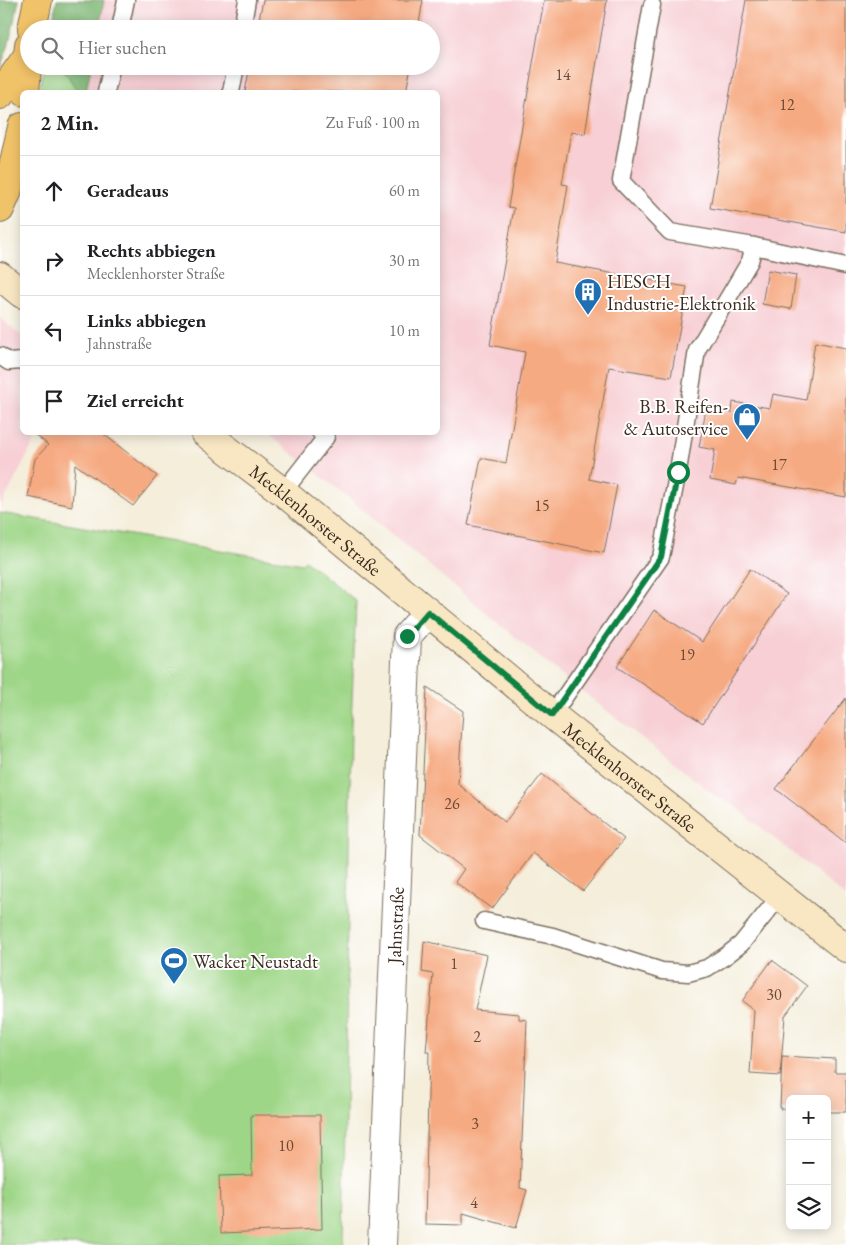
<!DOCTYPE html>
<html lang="de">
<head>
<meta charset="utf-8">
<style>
	:root { --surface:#fff; --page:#f2f2f2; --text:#202124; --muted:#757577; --line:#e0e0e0 }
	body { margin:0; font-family:"EB Garamond",serif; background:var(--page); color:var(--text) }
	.controls { position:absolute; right:15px; bottom:15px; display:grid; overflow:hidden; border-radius:8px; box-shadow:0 2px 12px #0003 }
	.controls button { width:45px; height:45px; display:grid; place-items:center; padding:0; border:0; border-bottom:1px solid var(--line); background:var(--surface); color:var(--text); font:25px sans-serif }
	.stop { position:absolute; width:15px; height:15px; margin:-11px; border:4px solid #0b8043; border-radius:50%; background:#fff }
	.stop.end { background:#0b8043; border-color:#fff; box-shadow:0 1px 5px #0008 }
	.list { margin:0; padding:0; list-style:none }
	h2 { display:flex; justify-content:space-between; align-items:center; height:65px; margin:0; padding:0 20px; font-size:21px }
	h2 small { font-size:16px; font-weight:400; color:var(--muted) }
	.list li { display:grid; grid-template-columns:32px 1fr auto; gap:15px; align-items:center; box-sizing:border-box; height:70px; padding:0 20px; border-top:1px solid var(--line) }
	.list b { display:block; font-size:19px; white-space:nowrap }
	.list p { margin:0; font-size:16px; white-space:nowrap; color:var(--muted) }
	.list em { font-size:16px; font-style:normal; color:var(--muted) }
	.icon { flex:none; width:28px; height:28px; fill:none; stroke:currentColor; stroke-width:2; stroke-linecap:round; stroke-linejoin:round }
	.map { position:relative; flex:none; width:846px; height:1245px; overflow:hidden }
	.search { position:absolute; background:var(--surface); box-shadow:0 2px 12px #0003; left:20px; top:20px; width:420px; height:55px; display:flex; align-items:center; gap:12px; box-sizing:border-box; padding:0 18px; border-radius:28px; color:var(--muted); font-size:19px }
	.panel { position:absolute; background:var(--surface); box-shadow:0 2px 12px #0003; left:20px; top:90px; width:420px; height:345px; border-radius:8px }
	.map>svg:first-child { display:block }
	.built { fill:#f7cfd4 }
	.green { fill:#9ed687; stroke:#6c8052 }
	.forest { fill:#7eb774; stroke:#5c7049 }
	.building { fill:#f6aa82 }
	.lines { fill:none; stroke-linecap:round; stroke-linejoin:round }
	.lane-casing { stroke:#7c6f60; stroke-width:19 }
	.street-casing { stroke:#7c6f60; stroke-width:30 }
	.secondary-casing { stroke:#7c6f60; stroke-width:30 }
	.highway-casing { stroke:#7c6f60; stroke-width:30 }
	.lane { stroke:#fff; stroke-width:16 }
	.street { stroke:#fff; stroke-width:28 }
	.secondary { stroke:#f9e7c3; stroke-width:28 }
	.highway { stroke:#f1c369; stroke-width:28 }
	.route { stroke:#0b8043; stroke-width:6 }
	.labels { text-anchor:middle; stroke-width:4; stroke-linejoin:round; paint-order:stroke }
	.number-label { font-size:16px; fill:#6a4a37 }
	.poi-label { font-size:19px; fill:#3b2a1e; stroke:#fff; text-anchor:start }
	.street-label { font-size:19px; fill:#3b2a1e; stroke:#fff }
</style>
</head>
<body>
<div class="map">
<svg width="846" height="1245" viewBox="0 0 846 1245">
	<rect width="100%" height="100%" fill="#fff"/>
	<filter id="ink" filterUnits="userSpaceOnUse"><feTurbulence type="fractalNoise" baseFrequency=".02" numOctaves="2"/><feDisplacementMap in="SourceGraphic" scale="10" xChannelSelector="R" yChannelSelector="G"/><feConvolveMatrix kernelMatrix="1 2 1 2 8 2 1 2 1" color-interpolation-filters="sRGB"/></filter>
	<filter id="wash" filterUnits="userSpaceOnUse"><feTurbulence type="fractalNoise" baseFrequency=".0096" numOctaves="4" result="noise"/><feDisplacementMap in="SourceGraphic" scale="20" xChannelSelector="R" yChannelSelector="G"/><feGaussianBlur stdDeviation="1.12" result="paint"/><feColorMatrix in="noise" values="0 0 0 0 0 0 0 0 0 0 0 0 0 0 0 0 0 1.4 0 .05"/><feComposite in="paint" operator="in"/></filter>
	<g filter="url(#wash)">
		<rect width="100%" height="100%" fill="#f4eedb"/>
		<!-- built -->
		<g class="built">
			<polygon points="104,0 846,0 846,897 735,806 717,797 551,667 341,492 266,433 438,432 438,92 86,92 91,66 431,66 431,29 99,29"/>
			<polygon points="0,318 22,336 22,432 39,433 0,508"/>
		</g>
		<!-- green -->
		<g class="green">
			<polygon points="44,66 62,66 78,92 39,92"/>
			<polygon points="0,513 302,564 305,560 356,601 351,725 343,1245 0,1245"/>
		</g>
		<!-- forest -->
		<g class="forest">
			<polygon points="0,0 19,0 8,47 0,68"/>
			<polygon points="57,0 104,0 99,29 51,29"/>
			<polygon points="62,66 91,66 86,92 78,92"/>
		</g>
		<g id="blocks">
			<!-- building -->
			<g class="building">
				<polygon points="263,0 423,0 418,29 257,29"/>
				<polygon points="544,0 607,0 585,134 571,132 562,184 568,185 555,263 687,287 671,377 609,367 589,479 617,485 604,553 468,525 481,458 506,463 525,352 490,345 514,208 508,207"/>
				<polygon points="746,0 846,0 846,232 710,208"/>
				<polygon points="250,66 411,66 406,92 245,92"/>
				<polygon points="768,270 796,275 791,309 762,304"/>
				<polygon points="815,342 846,348 846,497 738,478 736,485 710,480 715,450 699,447 706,409 732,413 733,402 770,408 773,394 806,400"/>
				<polygon points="32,432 101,432 157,476 133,506 75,464 72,506 28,497 35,459 48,445"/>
				<polygon points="750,569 787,594 703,723 617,667 654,610 702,642"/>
				<polygon points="427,687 463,711 458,784 505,822 542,774 624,839 583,891 533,853 492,909 455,882 464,869 420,835"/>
				<polygon points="846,698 846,843 776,789"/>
				<polygon points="424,941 487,955 475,1010 519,1014 519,1019 527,1020 520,1188 527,1190 516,1228 463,1213 463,1225 425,1224 429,1052 426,1052 433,974 422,972"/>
				<polygon points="772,960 807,986 785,1016 780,1076 750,1074 754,1010 742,1001"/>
				<polygon points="782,1056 835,1059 835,1072 846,1072 846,1112 827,1112 827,1099 790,1099 790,1110 780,1109"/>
				<polygon points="251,1115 320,1115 322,1229 221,1233 219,1176 252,1175"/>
			</g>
		</g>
	</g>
	<g filter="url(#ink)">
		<use href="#blocks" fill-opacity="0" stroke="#7c6f60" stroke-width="1"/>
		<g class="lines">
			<defs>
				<g id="lane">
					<polyline points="652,5 621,181 670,232 754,246 846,266"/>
					<polyline points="120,29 126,0"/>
					<polyline points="242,29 247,0"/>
					<polyline points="106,92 112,66"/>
					<polyline points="231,92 236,66"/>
					<polyline points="0,356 9,362 22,361"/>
					<polyline points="283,492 326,437 320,432"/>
					<polyline points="552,715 661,557 678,471 697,350 750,261 754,246"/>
					<polyline points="484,921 553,936 662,971 688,973 707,968 727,955 741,944 780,896"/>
				</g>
				<g id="street">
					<path id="s1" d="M382,1245L407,636L428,612"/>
				</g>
				<g id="secondary">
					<polyline points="0,276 22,294"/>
					<path id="s2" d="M204,432L283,492L552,715L846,948"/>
				</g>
				<g id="highway">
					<polyline points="32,29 38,0"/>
					<polyline points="25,92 29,45"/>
					<polyline points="0,95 26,58"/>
					<polyline points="0,209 7,193 22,127"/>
				</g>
			</defs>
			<!-- lane casing -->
			<use href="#lane" class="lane-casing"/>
			<!-- street casing -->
			<use href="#street" class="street-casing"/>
			<!-- secondary casing -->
			<use href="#secondary" class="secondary-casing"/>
			<!-- highway casing -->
			<use href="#highway" class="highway-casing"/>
			<!-- lane -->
			<use href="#lane" class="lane"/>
			<!-- street -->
			<use href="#street" class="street"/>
			<!-- secondary -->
			<use href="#secondary" class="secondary"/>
			<!-- highway -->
			<use href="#highway" class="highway"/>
		</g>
	</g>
	<g class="lines" filter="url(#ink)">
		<!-- route -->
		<polyline class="route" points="407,636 428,612 552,715 661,557 678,472"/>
	</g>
	<!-- icons -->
	<defs>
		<symbol id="building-pin" viewBox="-11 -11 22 30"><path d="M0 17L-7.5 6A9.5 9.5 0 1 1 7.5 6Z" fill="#1f6fb2" stroke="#fff"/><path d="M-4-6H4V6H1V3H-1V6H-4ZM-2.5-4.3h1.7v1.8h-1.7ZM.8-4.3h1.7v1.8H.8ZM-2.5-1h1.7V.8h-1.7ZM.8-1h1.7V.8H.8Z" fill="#fff"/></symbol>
		<symbol id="shop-pin" viewBox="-11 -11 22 30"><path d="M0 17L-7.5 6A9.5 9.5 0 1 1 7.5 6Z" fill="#1f6fb2" stroke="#fff"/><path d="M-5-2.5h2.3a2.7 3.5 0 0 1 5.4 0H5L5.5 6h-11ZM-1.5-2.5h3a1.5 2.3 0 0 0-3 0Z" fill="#fff"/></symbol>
		<symbol id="stadium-pin" viewBox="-11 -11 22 30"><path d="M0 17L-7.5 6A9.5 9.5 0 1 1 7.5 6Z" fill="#1f6fb2" stroke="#fff"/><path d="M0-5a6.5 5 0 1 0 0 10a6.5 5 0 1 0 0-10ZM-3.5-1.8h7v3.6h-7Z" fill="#fff"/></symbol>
	</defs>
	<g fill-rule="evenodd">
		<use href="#building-pin" x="572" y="276" width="32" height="43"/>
		<use href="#shop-pin" x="731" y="401" width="32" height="43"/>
		<use href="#stadium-pin" x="158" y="945" width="32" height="43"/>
	</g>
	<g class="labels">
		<!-- number labels -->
		<g class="number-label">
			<text x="563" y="80">14</text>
			<text x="787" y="110">12</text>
			<text x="779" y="470">17</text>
			<text x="542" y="511">15</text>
			<text x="687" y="660">19</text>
			<text x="452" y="809">26</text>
			<text x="454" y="969">1</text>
			<text x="774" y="1000">30</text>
			<text x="477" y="1042">2</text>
			<text x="475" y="1129">3</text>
			<text x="286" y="1151">10</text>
			<text x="474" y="1208">4</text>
		</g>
		<!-- poi labels -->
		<g class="poi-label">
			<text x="607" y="288">HESCH<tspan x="607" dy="22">Industrie-Elektronik</tspan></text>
			<text x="728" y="413" text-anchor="end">B.B. Reifen-<tspan x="728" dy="22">&amp; Autoservice</tspan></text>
			<text x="193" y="968">Wacker Neustadt</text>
		</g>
		<!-- street labels -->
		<g class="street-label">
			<text dy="7" stroke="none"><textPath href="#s2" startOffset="142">Mecklenhorster Straße</textPath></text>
			<text dy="7" stroke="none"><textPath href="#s2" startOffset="548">Mecklenhorster Straße</textPath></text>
			<text dy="7" stroke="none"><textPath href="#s1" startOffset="320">Jahnstraße</textPath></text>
		</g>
	</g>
</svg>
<div class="controls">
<button>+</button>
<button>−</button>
<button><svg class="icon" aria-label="layers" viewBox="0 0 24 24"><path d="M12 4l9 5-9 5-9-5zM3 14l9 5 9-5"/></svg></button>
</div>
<div class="stop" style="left:678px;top:472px"></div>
<div class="stop end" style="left:407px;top:636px"></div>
<div class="search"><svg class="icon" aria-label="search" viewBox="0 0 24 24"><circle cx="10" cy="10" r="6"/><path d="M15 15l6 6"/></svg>Hier suchen</div>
<section class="panel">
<h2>2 Min.<small>Zu Fuß · 100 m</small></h2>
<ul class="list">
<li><svg class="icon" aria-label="ahead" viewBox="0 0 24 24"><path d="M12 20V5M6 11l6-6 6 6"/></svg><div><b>Geradeaus</b></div><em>60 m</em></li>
<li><svg class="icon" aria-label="right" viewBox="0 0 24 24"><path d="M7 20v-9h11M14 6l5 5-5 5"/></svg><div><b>Rechts abbiegen</b><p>Mecklenhorster Straße</p></div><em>30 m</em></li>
<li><svg class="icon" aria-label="left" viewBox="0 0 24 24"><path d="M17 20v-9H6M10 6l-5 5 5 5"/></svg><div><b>Links abbiegen</b><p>Jahnstraße</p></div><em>10 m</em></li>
<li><svg class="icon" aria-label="arrive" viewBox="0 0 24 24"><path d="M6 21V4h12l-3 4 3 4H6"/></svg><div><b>Ziel erreicht</b></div></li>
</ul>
</section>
</div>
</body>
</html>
